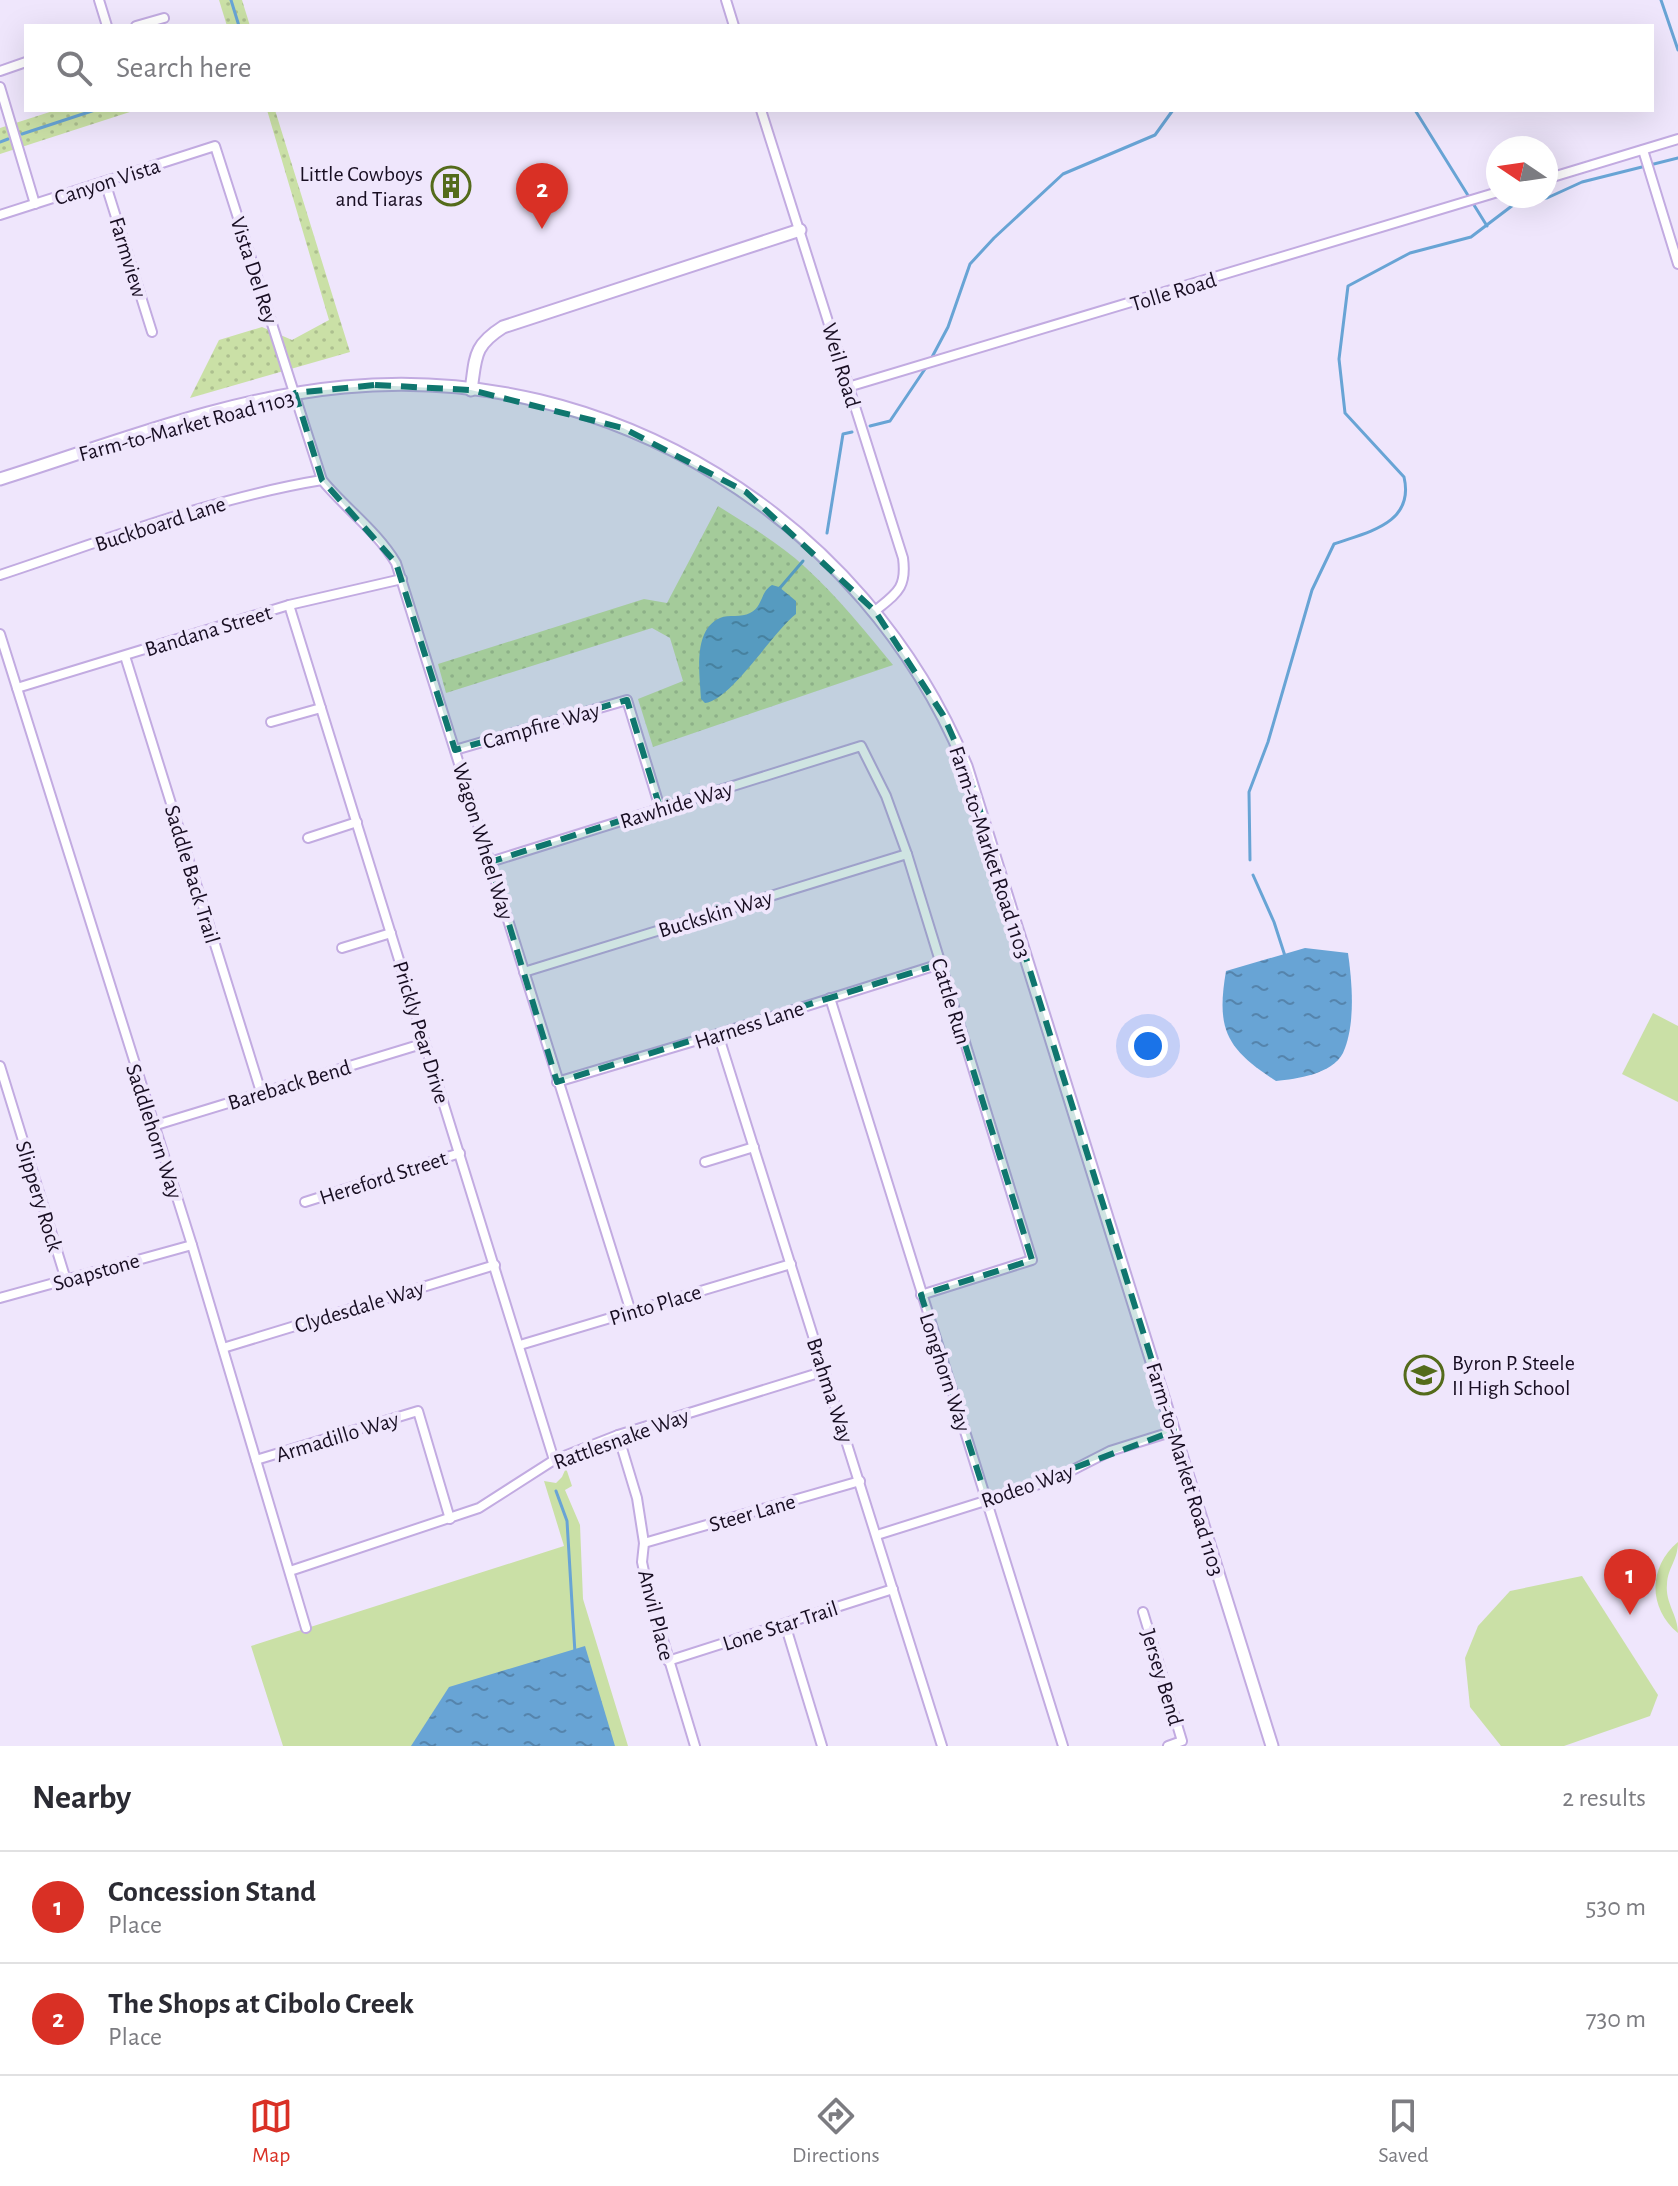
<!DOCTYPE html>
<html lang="en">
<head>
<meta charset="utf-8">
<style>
	:root { --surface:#fff; --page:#f2f2f3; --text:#2b2b33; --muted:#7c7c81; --line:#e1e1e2; --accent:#d93025 }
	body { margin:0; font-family:"Alegreya Sans",sans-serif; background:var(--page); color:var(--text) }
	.compass { position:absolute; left:1486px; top:136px; width:72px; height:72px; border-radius:50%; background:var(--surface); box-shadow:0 8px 32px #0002; rotate:283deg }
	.you { position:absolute; left:1148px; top:1046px; width:28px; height:28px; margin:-20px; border:6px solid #fff; border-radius:50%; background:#1a73e8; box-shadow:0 0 0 12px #1a73e833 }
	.badge { display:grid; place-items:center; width:52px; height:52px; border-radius:50%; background:var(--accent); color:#fff; font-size:26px; font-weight:700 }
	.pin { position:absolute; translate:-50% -66px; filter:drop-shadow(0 2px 4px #0008) }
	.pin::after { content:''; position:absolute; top:42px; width:28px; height:24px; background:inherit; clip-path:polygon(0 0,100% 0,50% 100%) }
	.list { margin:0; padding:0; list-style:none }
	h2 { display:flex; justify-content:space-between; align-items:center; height:104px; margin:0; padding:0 32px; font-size:34px }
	h2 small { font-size:26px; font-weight:400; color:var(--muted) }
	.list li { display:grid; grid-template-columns:52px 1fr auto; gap:24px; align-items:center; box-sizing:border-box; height:112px; padding:0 32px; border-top:2px solid var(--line) }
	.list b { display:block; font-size:30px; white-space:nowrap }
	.list p { margin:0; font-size:26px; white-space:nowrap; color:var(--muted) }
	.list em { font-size:26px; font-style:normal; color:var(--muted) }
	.icon { flex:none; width:44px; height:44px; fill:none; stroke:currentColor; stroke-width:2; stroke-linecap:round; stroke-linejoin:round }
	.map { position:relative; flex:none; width:1678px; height:1746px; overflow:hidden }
	.search { position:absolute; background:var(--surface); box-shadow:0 8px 32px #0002; left:24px; right:24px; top:24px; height:88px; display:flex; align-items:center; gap:20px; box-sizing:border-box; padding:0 28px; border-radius:0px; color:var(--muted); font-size:30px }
	.sheet { height:328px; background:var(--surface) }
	nav { display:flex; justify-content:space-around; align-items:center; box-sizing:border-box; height:112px; border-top:2px solid var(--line); background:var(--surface); font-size:22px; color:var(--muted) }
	nav a { display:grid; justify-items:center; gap:4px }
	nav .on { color:var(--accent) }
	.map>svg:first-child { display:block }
	.grass { fill:#cae0a6 }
	.park { fill:url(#park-dots) }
	.water { fill:url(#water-ripples) }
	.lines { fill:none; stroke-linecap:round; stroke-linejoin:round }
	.stream { stroke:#68a4d5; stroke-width:3 }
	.minor-casing { stroke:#c2abe1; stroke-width:12 }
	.secondary-casing { stroke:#c2abe1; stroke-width:15 }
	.minor { stroke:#fff; stroke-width:8 }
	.secondary { stroke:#fff; stroke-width:11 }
	.marked { fill:#0f766e; fill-opacity:0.2; stroke:#0f766e; stroke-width:6; stroke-dasharray:16 10; stroke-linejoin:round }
	.labels { text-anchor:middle; stroke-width:8; stroke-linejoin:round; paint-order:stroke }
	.poi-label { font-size:22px; fill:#180e22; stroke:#efe6fc; text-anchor:end }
	.street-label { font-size:22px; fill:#180e22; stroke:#efe6fc }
</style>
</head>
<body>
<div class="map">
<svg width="1678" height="1746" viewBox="0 0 1678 1746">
	<defs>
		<pattern id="park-dots" width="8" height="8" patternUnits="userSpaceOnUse" patternTransform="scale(2)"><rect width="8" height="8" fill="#cae0a6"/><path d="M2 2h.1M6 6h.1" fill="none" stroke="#adbf8f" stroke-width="1.8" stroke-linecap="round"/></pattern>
		<pattern id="water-ripples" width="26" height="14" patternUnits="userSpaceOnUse" patternTransform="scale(2)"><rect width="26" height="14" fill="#68a4d5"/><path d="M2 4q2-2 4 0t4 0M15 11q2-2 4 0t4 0" fill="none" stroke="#5584ac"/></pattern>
	</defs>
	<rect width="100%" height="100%" fill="#efe6fc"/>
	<!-- grass -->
	<g class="grass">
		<polygon points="1653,1013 1678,1026 1678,1102 1622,1074"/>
		<polygon points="566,1468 572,1486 565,1490 580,1525 583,1599 628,1746 283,1746 251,1646 564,1546 544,1481 556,1483 562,1477"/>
		<path d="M1678,1542C1678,1560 1668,1567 1667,1584C1665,1603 1678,1615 1678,1633C1648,1608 1648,1567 1678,1542Z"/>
		<polygon points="1582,1576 1658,1695 1650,1716 1564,1746 1501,1746 1470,1707 1465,1658 1478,1626 1510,1591"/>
	</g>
	<!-- park -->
	<g class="park">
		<polygon points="219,0 242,0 250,26 227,26"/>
		<polygon points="56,110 136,110 0,154 0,128"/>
		<polygon points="267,110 275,110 350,352 190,398 219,340 262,327 292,340 329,320"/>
		<path d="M718,506C748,525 779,543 805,567C838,597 865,631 893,665L653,747L638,699L683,681L670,638L652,628L446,693L438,664L644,599L667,603Z"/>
	</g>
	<!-- water -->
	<g class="water">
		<path d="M772,585L779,587L796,601V614C772,633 731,700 705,703L701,699C700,676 692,630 720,618C729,614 741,618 750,613C763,607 760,592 772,585Z"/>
		<path d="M1305,948L1348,953C1352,982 1356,1024 1343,1053C1332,1074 1297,1079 1276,1081C1226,1049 1216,1029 1226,971Z"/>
		<polygon points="585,1646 615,1746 411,1746 449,1687"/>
	</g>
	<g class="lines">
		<!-- stream -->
		<g class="stream">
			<polyline points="231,0 239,26"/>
			<polyline points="1661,0 1678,50"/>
			<polyline points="1415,110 1487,226"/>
			<polyline points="22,134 95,110"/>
			<polyline points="0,142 8,139"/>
			<polyline points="931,359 948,327 970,264 994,238 1063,174 1155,135 1173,110"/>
			<polyline points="870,426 890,421 927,366"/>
			<polyline points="827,533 843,434 852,432"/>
			<polyline points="779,589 803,561"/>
			<path d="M1250,860L1249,792L1268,742L1312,590L1334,544C1367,532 1415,524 1404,477L1345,413L1339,359L1348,286L1410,253L1471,237L1521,199L1547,198L1582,182L1678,158"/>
			<polyline points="1253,875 1274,922 1285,956"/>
			<polyline points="556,1491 567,1521 575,1653"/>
		</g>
		<defs>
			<g id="minor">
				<polyline points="99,0 107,26"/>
				<polyline points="726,0 734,26"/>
				<polyline points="136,26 164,18"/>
				<polyline points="0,71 26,62"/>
				<polyline points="0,87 35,204"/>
				<path d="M761,110L903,558C907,588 897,593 875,611"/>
				<polyline points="1643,150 1678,264"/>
				<polyline points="1546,179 1678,139"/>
				<polyline points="105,182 152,332"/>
				<path d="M0,215L215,146L322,480C346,509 377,531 396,563L631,1312"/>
				<polyline points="848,387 1498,192"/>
				<path d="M0,575C106,540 212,498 322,480"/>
				<polyline points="289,605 554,1460"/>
				<polyline points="0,634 192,1245 306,1628"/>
				<polyline points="125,656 261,1092"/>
				<polyline points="17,688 289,605 402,579"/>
				<polyline points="271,722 321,708"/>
				<polyline points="455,750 627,700 660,808"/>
				<polyline points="308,838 357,822"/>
				<polyline points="490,862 861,746 886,796 907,854 1032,1260 921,1295"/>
				<polyline points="342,948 391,933"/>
				<polyline points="524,972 907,854"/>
				<polyline points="830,998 1063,1746"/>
				<polyline points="718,1034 942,1746"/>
				<polyline points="0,1066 66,1280"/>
				<polyline points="557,1082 718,1034 940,964"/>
				<polyline points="153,1126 425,1043"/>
				<polyline points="705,1162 754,1147"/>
				<polyline points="305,1202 460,1153"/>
				<polyline points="0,1298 192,1245"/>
				<polyline points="520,1345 791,1264"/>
				<polyline points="223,1348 495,1265"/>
				<polyline points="618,1435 637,1498 644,1543 642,1562 648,1590 695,1746"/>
				<polyline points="256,1460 418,1411 450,1519"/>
				<polyline points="877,1535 1055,1479 1110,1451 1174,1431"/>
				<polyline points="644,1543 860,1481"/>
				<polyline points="290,1571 479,1508 554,1460 618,1435 825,1371"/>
				<polyline points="1143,1612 1182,1741 1168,1746"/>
				<polyline points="785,1624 822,1746"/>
				<polyline points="668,1661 893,1589"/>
			</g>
			<g id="secondary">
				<path d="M471,390C476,357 473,346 503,327L800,230"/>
				<path d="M0,479C112,444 226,398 344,387C610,361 865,520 966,766L1272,1746"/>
			</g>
		</defs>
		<!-- minor casing -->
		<use href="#minor" class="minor-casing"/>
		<!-- secondary casing -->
		<use href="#secondary" class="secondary-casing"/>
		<!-- minor -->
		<use href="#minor" class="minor"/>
		<!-- secondary -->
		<use href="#secondary" class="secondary"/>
	</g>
	<!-- marked area -->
	<path class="marked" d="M375,385L471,390L623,428L746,492L875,611L943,715L966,766L1174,1431L987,1500L921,1295L1032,1260L940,964L557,1082L490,862L660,808L627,700L455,750L396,563L322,480L295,393Z"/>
	<!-- icons -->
	<defs>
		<symbol id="building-ring" viewBox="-11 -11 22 22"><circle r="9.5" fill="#efe6fc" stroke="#546b1b" stroke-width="1.5"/><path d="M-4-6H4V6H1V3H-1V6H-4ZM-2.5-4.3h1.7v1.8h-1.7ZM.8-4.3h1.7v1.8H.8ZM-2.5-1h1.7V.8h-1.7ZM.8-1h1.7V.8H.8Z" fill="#546b1b"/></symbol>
		<symbol id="school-ring" viewBox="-11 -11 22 22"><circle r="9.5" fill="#efe6fc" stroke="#546b1b" stroke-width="1.5"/><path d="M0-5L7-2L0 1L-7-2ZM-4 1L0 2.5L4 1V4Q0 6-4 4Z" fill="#546b1b"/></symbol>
	</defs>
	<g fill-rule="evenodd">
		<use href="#building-ring" x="429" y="164" width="44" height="44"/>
		<use href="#school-ring" x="1402" y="1353" width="44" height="44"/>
	</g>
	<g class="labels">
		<!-- poi labels -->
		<g class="poi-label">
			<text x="423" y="181">Little Cowboys<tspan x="423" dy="25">and Tiaras</tspan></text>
			<text x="1452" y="1370" text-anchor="start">Byron P. Steele<tspan x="1452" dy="25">II High School</tspan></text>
		</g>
		<!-- street labels -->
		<g class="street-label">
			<text transform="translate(107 181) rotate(-18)" y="8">Canyon Vista</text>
			<text transform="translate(129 257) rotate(73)" y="8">Farmview</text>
			<text transform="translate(255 270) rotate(72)" y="8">Vista Del Rey</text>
			<text transform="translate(1173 291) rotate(-17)" y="8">Tolle Road</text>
			<text transform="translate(842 365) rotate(73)" y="8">Weil Road</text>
			<text transform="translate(186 425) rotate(-15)" y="8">Farm-to-Market Road 1103</text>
			<text transform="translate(160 523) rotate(-18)" y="8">Buckboard Lane</text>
			<text transform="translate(208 630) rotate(-17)" y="8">Bandana Street</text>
			<text transform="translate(541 725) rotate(-16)" y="8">Campfire Way</text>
			<text transform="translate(676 804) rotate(-17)" y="8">Rawhide Way</text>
			<text transform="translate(484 841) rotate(73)" y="8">Wagon Wheel Way</text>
			<text transform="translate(991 852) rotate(72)" y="8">Farm-to-Market Road 1103</text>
			<text transform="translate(193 874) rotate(73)" y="8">Saddle Back Trail</text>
			<text transform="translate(715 913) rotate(-17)" y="8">Buckskin Way</text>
			<text transform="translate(952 1001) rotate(73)" y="8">Cattle Run</text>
			<text transform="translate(749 1024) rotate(-18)" y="8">Harness Lane</text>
			<text transform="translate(422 1032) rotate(73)" y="8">Prickly Pear Drive</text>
			<text transform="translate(289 1084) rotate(-17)" y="8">Bareback Bend</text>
			<text transform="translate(155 1131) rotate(72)" y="8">Saddlehorn Way</text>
			<text transform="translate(383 1177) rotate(-18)" y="8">Hereford Street</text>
			<text transform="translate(40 1196) rotate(73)" y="8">Slippery Rock</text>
			<text transform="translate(96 1271) rotate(-16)" y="8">Soapstone</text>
			<text transform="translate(655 1304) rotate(-17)" y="8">Pinto Place</text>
			<text transform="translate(359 1306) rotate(-17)" y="8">Clydesdale Way</text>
			<text transform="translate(946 1372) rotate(72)" y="8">Longhorn Way</text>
			<text transform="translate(831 1390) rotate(72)" y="8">Brahma Way</text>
			<text transform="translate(337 1436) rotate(-17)" y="8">Armadillo Way</text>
			<text transform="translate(621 1438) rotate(-20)" y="8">Rattlesnake Way</text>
			<text transform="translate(1186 1469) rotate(73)" y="8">Farm-to-Market Road 1103</text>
			<text transform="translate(1027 1485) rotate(-19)" y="8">Rodeo Way</text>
			<text transform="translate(752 1512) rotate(-16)" y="8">Steer Lane</text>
			<text transform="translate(657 1615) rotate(76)" y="8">Anvil Place</text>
			<text transform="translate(780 1625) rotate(-18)" y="8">Lone Star Trail</text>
			<text transform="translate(1163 1677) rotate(73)" y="8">Jersey Bend</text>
		</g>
	</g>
</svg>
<svg class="compass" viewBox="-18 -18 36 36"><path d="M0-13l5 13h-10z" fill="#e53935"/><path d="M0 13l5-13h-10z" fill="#7c7c81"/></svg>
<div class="you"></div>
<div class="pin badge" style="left:1630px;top:1615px">1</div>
<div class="pin badge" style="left:542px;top:229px">2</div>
<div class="search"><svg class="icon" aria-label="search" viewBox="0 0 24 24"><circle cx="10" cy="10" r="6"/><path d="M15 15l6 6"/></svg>Search here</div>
</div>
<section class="sheet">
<h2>Nearby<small>2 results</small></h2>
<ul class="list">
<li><span class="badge">1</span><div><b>Concession Stand</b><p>Place</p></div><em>530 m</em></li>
<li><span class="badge">2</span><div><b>The Shops at Cibolo Creek</b><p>Place</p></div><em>730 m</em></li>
</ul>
</section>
<nav>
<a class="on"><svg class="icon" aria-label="map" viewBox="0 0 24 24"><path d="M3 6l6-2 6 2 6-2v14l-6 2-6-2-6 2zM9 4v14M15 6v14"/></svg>Map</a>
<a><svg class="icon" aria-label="directions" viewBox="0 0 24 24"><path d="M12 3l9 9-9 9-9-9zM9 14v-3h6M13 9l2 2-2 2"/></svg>Directions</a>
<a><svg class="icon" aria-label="saved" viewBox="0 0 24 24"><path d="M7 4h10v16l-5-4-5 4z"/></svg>Saved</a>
</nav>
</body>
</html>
